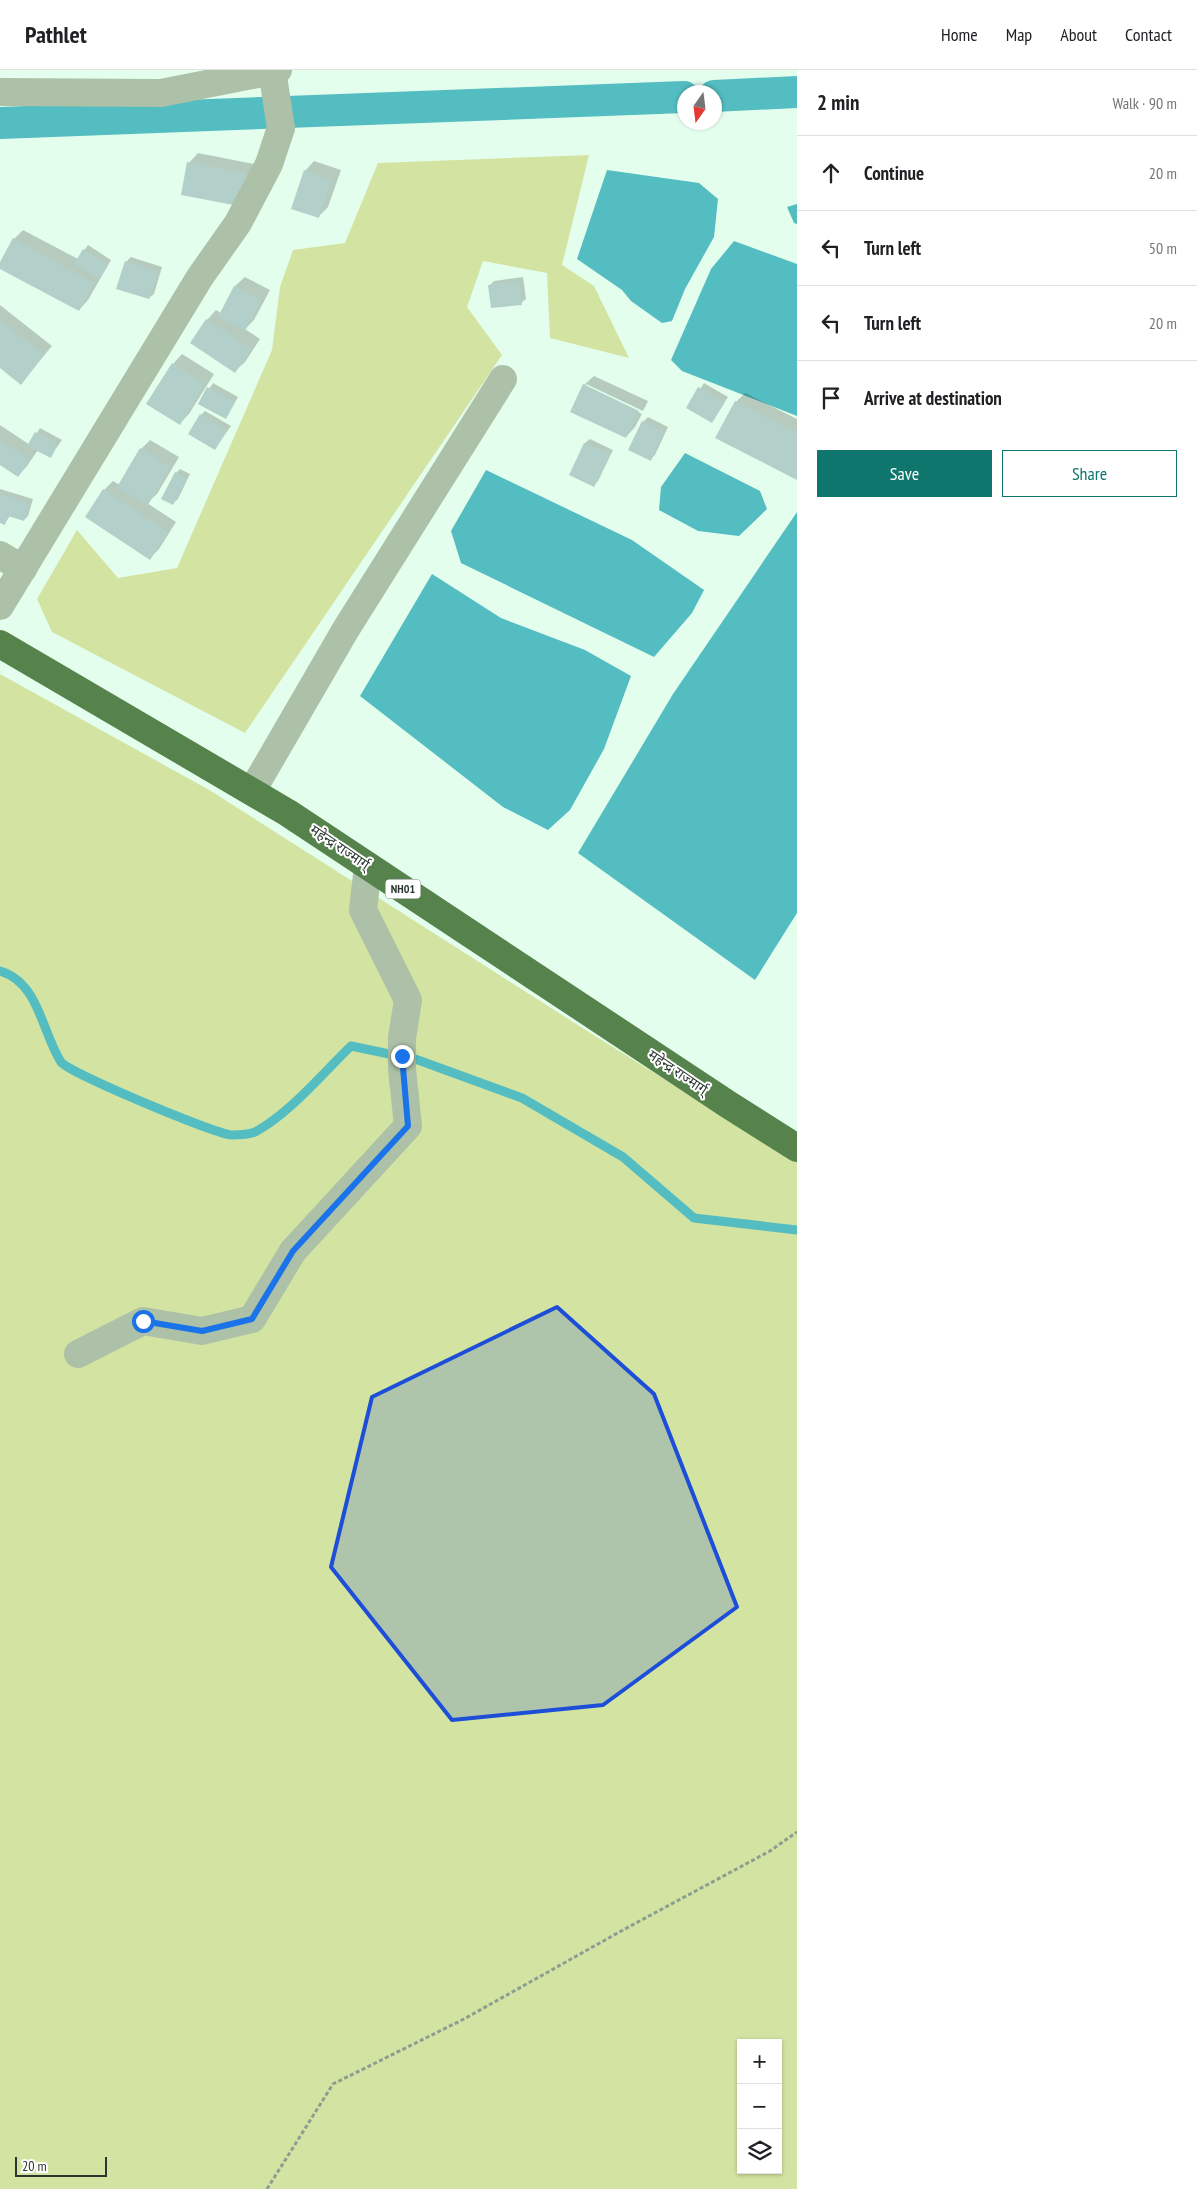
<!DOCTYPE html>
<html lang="en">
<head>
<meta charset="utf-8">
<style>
	:root { --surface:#fff; --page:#f2f2f2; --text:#202124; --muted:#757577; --line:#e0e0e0; --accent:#0f766e }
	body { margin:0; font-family:"PT Sans Narrow","Noto Sans Devanagari",sans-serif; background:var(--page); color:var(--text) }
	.controls { position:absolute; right:15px; bottom:15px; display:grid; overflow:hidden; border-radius:0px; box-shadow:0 1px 4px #0004 }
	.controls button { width:45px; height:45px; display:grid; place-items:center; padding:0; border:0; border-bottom:1px solid var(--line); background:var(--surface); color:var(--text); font:25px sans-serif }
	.compass { position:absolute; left:677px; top:15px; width:45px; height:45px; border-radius:50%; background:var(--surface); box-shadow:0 1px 4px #0004; rotate:194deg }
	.scale { position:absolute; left:15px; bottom:12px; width:92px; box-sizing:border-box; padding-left:5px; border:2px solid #2c3630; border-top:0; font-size:14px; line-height:18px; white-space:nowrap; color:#2c3630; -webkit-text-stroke:4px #fff; paint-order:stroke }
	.stop { position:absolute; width:15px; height:15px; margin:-11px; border:4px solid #1a73e8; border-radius:50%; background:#fff }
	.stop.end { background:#1a73e8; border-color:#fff; box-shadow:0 1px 5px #0008 }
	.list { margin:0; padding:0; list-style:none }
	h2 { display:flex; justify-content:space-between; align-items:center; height:65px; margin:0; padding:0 20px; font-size:21px }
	h2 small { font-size:16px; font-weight:400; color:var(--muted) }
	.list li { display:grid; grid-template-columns:32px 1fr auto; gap:15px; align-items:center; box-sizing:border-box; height:75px; padding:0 20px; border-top:1px solid var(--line) }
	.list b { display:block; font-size:19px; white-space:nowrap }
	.list em { font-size:16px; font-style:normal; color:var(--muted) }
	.actions { display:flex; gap:10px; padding:15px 20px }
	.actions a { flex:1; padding:11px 0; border:1px solid var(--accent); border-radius:0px; text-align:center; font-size:18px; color:var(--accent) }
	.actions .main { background:var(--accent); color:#fff }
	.icon { flex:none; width:28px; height:28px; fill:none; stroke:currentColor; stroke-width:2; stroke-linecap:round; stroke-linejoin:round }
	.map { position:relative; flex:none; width:797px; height:2119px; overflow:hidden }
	header { display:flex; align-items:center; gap:30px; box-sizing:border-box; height:70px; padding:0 25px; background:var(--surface); border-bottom:1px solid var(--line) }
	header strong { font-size:24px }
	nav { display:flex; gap:28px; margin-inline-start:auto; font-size:18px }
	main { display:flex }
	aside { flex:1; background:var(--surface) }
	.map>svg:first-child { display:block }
	.green { fill:#d3e3a2; fill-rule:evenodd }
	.water { fill:#53bdc2 }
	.shadow { fill:#0003 }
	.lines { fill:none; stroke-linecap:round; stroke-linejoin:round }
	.stream { stroke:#53bdc2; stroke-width:9 }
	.canal { stroke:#53bdc2; stroke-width:32 }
	.building { fill:#b2d0c9 }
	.path { stroke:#8b9e92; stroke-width:3; stroke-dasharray:4 2.5; stroke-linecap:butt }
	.minor { stroke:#acc1a7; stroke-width:28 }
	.highway { stroke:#56834b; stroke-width:28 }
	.minor-bridge { stroke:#acc1a7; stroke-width:28 }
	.route { stroke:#1a73e8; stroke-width:6 }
	.marked { fill:#1d4ed8; fill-opacity:0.2; stroke:#1d4ed8; stroke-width:4; stroke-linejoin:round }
	.labels { text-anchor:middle; stroke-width:4; stroke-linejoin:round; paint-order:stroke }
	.shield { fill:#fff; stroke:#6b726e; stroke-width:1 }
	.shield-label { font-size:12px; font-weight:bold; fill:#2c3630 }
	.street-label { font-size:14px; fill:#2c3630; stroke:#fff }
</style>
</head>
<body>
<header>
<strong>Pathlet</strong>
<nav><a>Home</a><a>Map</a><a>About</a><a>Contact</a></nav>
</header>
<main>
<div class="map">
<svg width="797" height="2119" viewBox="0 0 797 2119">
	<rect width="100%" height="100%" fill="#e4feee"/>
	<!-- green -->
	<g class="green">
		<polygon points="589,85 562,195 594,216 629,288 550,268 547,203 483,191 467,237 502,285 245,663 52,562 37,529 77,460 118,508 177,498 272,280 280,217 293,180 345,173 378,93"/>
		<path d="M0,604L211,721L592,964L797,1092V2119H0ZM741,1973H778V2100H741Z"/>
	</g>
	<!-- water -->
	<g class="water">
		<polygon points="607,100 699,113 718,129 714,167 685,219 672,251 662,253 631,231 622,220 577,189"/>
		<polygon points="797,134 797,154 794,153 787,137"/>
		<polygon points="734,171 797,194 797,346 682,301 671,290 711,199"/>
		<polygon points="685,383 760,421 767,439 739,466 698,461 659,440 661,417"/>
		<polygon points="486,400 632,470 704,520 692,543 654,587 461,493 451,461"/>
		<polygon points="797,442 797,843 755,910 578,783 673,624"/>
		<polygon points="432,504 501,548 585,580 631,606 604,679 570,740 548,760 503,737 360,626"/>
	</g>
	<!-- shadow -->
	<g class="shadow">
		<polygon points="198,83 254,94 248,126 189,93"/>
		<polygon points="314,91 341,100 328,137 318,147 305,101"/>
		<polygon points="23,160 78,189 88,175 111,190 88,230 79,240 0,197 14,169"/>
		<polygon points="131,187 162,197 154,224 149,228 126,192"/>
		<polygon points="245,207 270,220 254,250 245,259 260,269 245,292 235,301 192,273 207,250 216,240 221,243 235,216"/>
		<polygon points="523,207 526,229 521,233 490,215 494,211"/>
		<polygon points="0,235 52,276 21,313 0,297"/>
		<polygon points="182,284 214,304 189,344 180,353 173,294"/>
		<polygon points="594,306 648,331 643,341 586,314 586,317 642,344 635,357 626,367 584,315"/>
		<polygon points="213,313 238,327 226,348 199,334"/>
		<polygon points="704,313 728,327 711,352 688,338"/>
		<polygon points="745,323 797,349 797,409 736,332"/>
		<polygon points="205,341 231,356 215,378 201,345"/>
		<polygon points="648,347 668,357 655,385 650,389 643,352"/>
		<polygon points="0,355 30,375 40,358 62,370 50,387 38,380 27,396 18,406 0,394"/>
		<polygon points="590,369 613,380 598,411 594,415 571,404 585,373"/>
		<polygon points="150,370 179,387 157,424 147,433 176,452 159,479 150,488 104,420 113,411 120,415 141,379"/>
		<polygon points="180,399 190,404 178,429 173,433 176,403"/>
		<polygon points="0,419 33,429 28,446 24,450 10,446 5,453 0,452"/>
	</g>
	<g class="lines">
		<!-- stream -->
		<path class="stream" d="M0,901C39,912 42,963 61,992C69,1003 215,1064 232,1065C238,1065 250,1064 255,1062C289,1044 323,1003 351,976L418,990L522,1028L623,1087L694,1148L797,1160"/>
		<!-- canal -->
		<g class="canal">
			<polyline points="714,26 797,22"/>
			<polyline points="0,53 684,27"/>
		</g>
	</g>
	<!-- building -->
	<g class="building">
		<polygon points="187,92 246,103 239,136 181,125"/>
		<polygon points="304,100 332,110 319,148 291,139"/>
		<polygon points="13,168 94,213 79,241 0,199 0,192"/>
		<polygon points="83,179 108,195 99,209 74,194"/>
		<polygon points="125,191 158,202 149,229 116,219"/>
		<polygon points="519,211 522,235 491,238 488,215"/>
		<polygon points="234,216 261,230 245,261 218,247"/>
		<polygon points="206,249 251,279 235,303 190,273"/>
		<polygon points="0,251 44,285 21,315 0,298"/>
		<polygon points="172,293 205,314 180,355 146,334"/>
		<polygon points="583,314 639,341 626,368 570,342"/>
		<polygon points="207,317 235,332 226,349 198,334"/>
		<polygon points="698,317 725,332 712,353 686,338"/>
		<polygon points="735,331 797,363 797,410 715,368"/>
		<polygon points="200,344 227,361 215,380 188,364"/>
		<polygon points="642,351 664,362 651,391 628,380"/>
		<polygon points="35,362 58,374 51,388 27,376"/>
		<polygon points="0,370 30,390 18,407 0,395"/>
		<polygon points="584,373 610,384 594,417 569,405"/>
		<polygon points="140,378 170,397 148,435 117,417"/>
		<polygon points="175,402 187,409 173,435 161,429"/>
		<polygon points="103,419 168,462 150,490 85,447"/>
		<polygon points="0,424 29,434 24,451 8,446 5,455 0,453"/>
	</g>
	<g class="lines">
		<!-- path -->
		<polyline class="path" points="267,2119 333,2014 464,1949 623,1860 770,1781 797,1762"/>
		<!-- minor -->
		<g class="minor">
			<polyline points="0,22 161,23 278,0"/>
			<polyline points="0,485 23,499"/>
			<polyline points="0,536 200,207 238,153 269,94 281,58"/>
			<polyline points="252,721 346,559 503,309"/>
			<polyline points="78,1284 143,1251 202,1261 252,1249 293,1181 408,1056 402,999 402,968 408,930 363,840 368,796"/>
		</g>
		<!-- highway -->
		<polyline class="highway" points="0,574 288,743 729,1035 797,1078"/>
		<!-- minor-bridge -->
		<polyline class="minor-bridge" points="272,0 281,58"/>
	</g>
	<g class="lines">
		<!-- route -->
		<polyline class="route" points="143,1251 202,1261 252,1249 293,1181 408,1056 402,986"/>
	</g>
	<!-- marked area -->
	<path class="marked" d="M557,1237L654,1324L737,1537L603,1635L452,1650L331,1497L372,1327Z"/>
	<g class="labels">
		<!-- shield labels -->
		<rect class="shield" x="385.5" y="809.5" width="35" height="19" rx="4"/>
		<g class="shield-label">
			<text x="403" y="823">NH01</text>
		</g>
		<!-- street labels -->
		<g class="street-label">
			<text transform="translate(340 777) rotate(34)" y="5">महेन्द्र राज्मार्ग्</text>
			<text transform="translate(678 1002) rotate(34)" y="5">महेन्द्र राज्मार्ग्</text>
		</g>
	</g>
</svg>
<div class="controls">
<button>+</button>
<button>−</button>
<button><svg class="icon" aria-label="layers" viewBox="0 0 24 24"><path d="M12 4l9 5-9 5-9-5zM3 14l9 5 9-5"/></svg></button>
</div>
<svg class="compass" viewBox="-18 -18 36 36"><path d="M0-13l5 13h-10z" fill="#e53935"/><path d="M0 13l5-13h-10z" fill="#757577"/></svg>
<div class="scale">20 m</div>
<div class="stop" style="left:143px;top:1251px"></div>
<div class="stop end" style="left:402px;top:986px"></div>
</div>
<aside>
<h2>2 min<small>Walk · 90 m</small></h2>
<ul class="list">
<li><svg class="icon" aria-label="ahead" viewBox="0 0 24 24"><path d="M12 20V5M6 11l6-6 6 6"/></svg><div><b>Continue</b></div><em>20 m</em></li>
<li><svg class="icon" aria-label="left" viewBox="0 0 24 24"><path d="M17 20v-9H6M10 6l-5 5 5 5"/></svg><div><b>Turn left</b></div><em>50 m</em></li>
<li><svg class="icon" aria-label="left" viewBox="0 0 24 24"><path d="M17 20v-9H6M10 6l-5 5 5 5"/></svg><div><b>Turn left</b></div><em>20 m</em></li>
<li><svg class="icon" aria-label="arrive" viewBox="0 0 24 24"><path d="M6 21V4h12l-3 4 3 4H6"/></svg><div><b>Arrive at destination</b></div></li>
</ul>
<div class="actions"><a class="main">Save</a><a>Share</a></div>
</aside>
</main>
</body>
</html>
